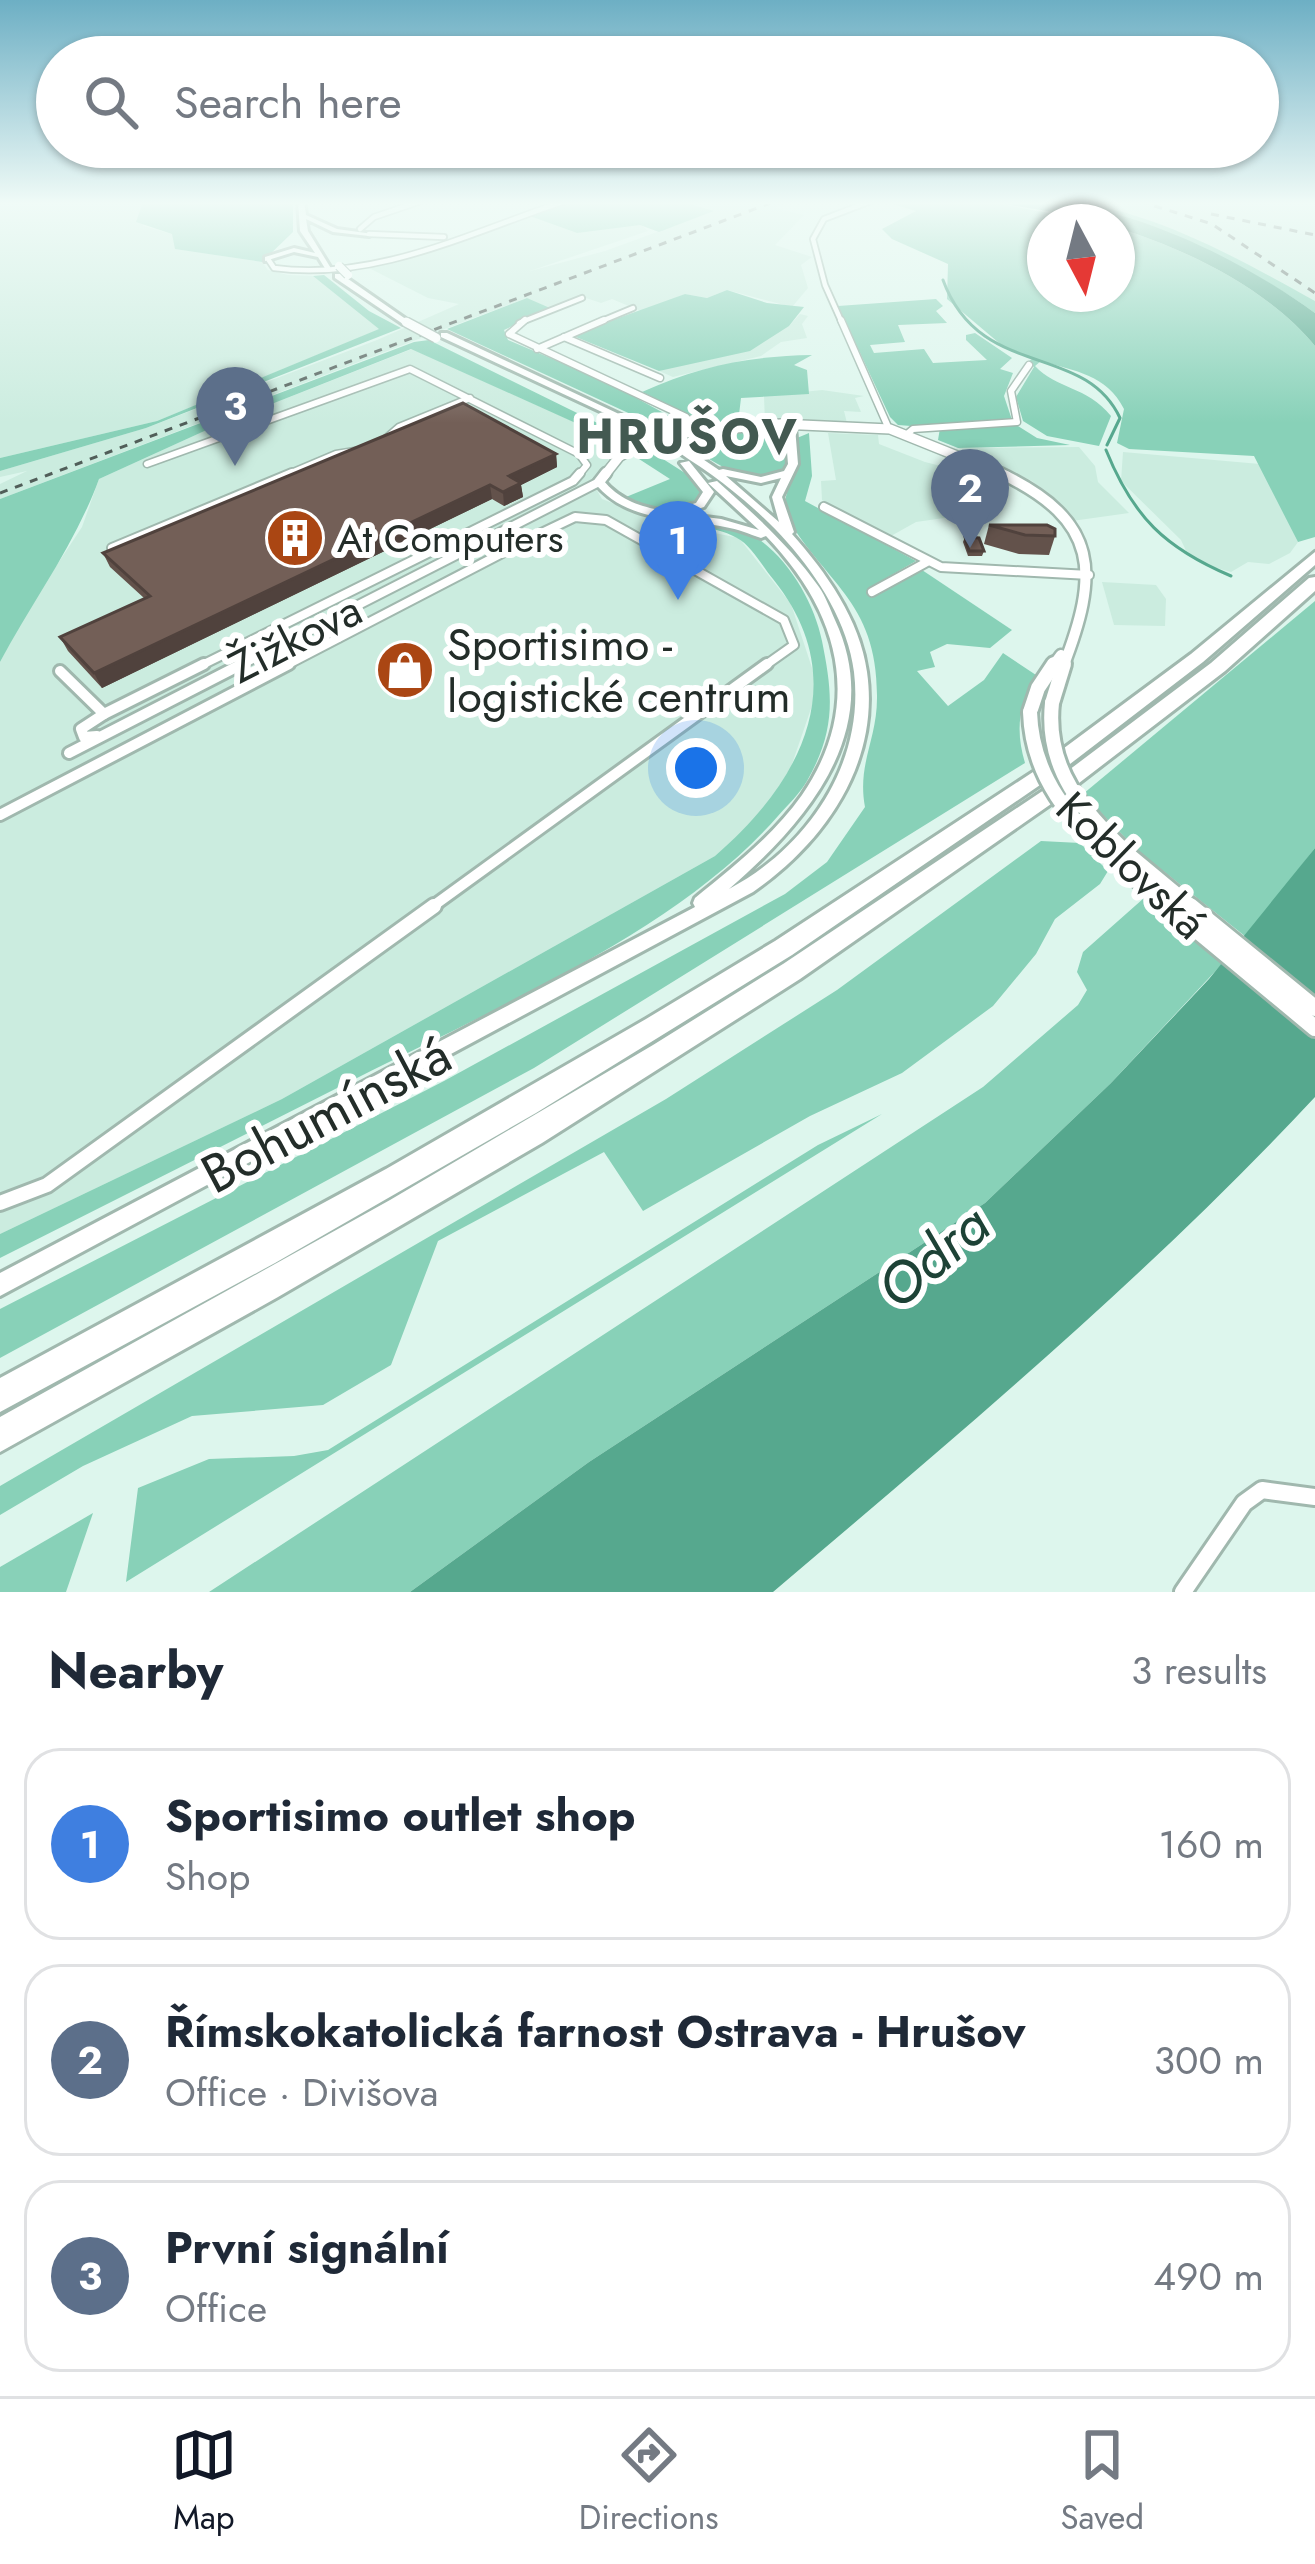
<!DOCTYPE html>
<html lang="en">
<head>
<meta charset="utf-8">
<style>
	:root { --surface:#fff; --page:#f2f2f3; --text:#1f2937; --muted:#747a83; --line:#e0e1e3; --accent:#111827 }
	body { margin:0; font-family:Jost,sans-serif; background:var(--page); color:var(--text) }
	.compass { position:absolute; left:1027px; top:204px; width:108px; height:108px; border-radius:50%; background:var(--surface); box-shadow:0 3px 9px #0004; rotate:173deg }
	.you { position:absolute; left:696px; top:768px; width:42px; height:42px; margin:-30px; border:9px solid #fff; border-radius:50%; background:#1a73e8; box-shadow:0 0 0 18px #1a73e833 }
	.badge { display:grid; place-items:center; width:78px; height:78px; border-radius:50%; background:var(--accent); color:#fff; font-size:39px; font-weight:700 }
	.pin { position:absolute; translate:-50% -99px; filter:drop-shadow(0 3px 6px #0008) }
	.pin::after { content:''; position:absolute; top:63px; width:42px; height:36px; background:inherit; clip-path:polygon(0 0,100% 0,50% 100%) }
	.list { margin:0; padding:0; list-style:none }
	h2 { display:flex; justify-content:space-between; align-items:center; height:156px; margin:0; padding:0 48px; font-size:51px }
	h2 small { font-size:39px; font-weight:400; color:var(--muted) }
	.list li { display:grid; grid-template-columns:78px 1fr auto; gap:36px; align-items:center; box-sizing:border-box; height:192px; margin:0 24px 24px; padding:0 24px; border:3px solid var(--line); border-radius:36px }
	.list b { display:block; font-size:45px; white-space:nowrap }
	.list p { margin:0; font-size:39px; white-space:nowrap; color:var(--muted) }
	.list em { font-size:39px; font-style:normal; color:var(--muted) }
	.icon { flex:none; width:66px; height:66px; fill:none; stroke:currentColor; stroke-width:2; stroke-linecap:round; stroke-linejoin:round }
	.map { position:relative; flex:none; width:1315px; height:1592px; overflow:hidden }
	.search { position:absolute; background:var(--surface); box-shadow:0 3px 9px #0004; left:36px; right:36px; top:36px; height:132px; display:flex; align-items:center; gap:30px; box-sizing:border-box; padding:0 42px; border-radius:66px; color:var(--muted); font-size:45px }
	.sheet { height:804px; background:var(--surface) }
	nav { display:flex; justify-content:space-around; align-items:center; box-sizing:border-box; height:168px; border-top:3px solid var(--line); background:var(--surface); font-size:33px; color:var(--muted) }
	nav a { display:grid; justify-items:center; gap:6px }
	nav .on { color:var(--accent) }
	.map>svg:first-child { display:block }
	.built { fill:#cbecdf }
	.green { fill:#88d1b8 }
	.water { fill:#56a88e }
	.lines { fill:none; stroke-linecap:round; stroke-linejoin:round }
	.stream { stroke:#56a88e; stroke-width:3 }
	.minor-far5-casing { stroke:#a0b8ae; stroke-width:8 }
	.minor-far4-casing { stroke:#a0b8ae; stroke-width:9 }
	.minor-far3-casing { stroke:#a0b8ae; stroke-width:12 }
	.minor-far2-casing { stroke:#a0b8ae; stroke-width:16 }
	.minor-far1-casing { stroke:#a0b8ae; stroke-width:20 }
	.minor-casing { stroke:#a0b8ae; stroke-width:22 }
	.tertiary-far3-casing { stroke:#a0b8ae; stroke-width:12 }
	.tertiary-far2-casing { stroke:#a0b8ae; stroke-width:15 }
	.tertiary-far1-casing { stroke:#a0b8ae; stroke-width:20 }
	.tertiary-casing { stroke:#a0b8ae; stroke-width:22 }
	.secondary-casing { stroke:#a0b8ae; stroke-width:6 }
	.motorway-casing { stroke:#a0b8ae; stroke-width:6 }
	.minor-far5 { stroke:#fff; stroke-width:4.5 }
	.minor-far4 { stroke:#fff; stroke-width:6 }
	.minor-far3 { stroke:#fff; stroke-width:8 }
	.minor-far2 { stroke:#fff; stroke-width:10 }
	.minor-far1 { stroke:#fff; stroke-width:14 }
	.minor { stroke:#fff; stroke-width:16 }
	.tertiary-far3 { stroke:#fff; stroke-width:9 }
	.tertiary-far2 { stroke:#fff; stroke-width:10 }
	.tertiary-far1 { stroke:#fff; stroke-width:14 }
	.tertiary { stroke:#fff; stroke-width:16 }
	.secondary { fill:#fff; fill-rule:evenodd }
	.motorway { fill:#fff; fill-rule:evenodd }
	.rail { stroke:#515e59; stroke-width:3; stroke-dasharray:8 8; stroke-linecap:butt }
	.tertiary-bridge-casing { stroke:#a0b8ae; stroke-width:20; stroke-linecap:butt }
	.secondary-bridge-far1-casing { stroke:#a0b8ae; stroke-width:10; stroke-linecap:butt }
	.secondary-bridge-casing { stroke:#a0b8ae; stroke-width:12; stroke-linecap:butt }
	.tertiary-bridge { stroke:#fff; stroke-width:14 }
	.secondary-bridge-far1 { stroke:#fff; stroke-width:8 }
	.secondary-bridge { stroke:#fff; stroke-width:9 }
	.wall { fill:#63524b }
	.shaded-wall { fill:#50423d }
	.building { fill:#735f57; stroke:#50423d; stroke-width:3 }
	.labels { text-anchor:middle; stroke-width:12; stroke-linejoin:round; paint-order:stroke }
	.far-poi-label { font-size:39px; fill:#232d29; stroke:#fff; text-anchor:start }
	.street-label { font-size:45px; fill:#232d29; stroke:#fff }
	.poi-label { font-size:45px; fill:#232d29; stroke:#fff; text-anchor:start }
	.far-district-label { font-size:48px; font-weight:bold; letter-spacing:3px; fill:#435951; stroke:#fff }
	.near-street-label { font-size:54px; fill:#232d29; stroke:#fff }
	.near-water-label { font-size:57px; font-style:italic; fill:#1d4236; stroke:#fff }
</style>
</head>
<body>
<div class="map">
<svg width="1315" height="1592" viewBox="0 0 1315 1592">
	<rect width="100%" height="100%" fill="#ddf6ed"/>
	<!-- built -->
	<g class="built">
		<polygon points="104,201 143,205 143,226 172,234 176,249 262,262 268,270 288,275 313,276 380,329 157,421 0,458 0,203"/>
		<polygon points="679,201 789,201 775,208 804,215 775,245 812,257 801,265 808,288 792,307 727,290 707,298 685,294 643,312 612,299 601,303 580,296 550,308 526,298 0,499 0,484 27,471 0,477 0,471 146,428 377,340 459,304 428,298 367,267 530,216 577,233 608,226 641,225 648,231 530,271 605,251 712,212"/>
		<polygon points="1072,201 1315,201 1315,301 1178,232"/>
		<polygon points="800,314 808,316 802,324 807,338 781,342 761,356 673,377 659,371 789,326"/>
		<polygon points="412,349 601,434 614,451 593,484 602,499 666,523 739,538 791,604 813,671 817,691 791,767 760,817 715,856 282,1099 0,1234 0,662 29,607 82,527 99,479 211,428"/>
		<polygon points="822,390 864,396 855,398 861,412 844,411 847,423 765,423 764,396"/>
		<polygon points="828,433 878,435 879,444 925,462 949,468 957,461 998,476 973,491 979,513 916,522 891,536 822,500 821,481 836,480"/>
		<polygon points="1079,447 1095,466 1098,482 1129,513 1072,521 1032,481 958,448"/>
		<polygon points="1123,452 1260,464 1298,542 1290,553 1269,564 1248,562 1231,572 1202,564 1188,555 1181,540 1121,481"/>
		<polygon points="1102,582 1156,585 1166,599 1165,626 1114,625"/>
	</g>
	<!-- green -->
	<g class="green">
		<polygon points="104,201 293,201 293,232 262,262 175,249 172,234 136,222 142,205"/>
		<polygon points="571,201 679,201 714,211 659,232 640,225 577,233 527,215"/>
		<path d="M882,201H984L1097,222H1045V294H1117V228C1185,248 1270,290 1315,346V537L1298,542L1254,456L1129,449L1117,443L1124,409C1107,375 1075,371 1041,361L1035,366C1056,389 1087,386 1111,416L1099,446L1047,436L1023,421L1016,397L1034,367L1026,363L1032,359L1005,348L947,299L948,264L892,239L882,229L916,211Z"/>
		<path d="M1048,201C1139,201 1237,258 1315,301V313C1236,256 1143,220 1048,201Z"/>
		<polygon points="324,275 369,311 401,328 146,428 0,471 0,458 157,421 379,329 313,276"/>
		<polygon points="727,290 767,303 804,307 789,326 750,351 659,371 571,335 685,294 707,298"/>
		<polygon points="527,298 550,308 504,330 508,340 607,382 682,423 665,430 447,329"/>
		<polygon points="936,299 943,306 936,311 947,323 898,325 905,342 870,345 874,353 924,349 933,363 987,360 966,340 966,335 975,333 1012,358 1000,369 1013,373 1004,396 1012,420 911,426 898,425 890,417 838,306"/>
		<path d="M429,340L634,441L614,451L600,434L411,349L211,428L99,479C75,545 33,600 0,662V499L414,342Z"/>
		<path d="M812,355L794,365L807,370L809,394L741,398L738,423L705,422L642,392C698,366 750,356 812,355Z"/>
		<polygon points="1015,424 1037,438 1070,445 958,448 938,440 940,428"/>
		<path d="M763,429L783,437L788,455L784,470C744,490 711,459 679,439Z"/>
		<path d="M809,433L812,476L805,501L916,561L869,588L874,596L922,570L1012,630L990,648L947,644L930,652L935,667L917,671L948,706L984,680L1003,653L1036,675C1019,705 1015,729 1025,763L534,1068L0,1358V1309L444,1081L785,894L827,862L865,807C857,764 877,740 877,698C878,600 824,584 784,512C785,483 801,470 797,438Z"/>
		<polygon points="652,452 696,480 704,491 700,501 657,509 626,497 670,479 639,459"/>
		<path d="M649,515C675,520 704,518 730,525C777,538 813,596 822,641C833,695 836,730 807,781C800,793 788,805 778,816C678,931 494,1009 357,1078C238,1138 119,1198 0,1258V1234L282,1099L715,856C801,782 855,681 773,579C763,567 751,545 737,538C712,523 677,528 649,515Z"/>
		<polygon points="1315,601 1315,848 1246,937 1137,850 1083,794"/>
		<polygon points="1041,841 1080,843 1108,871 1100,884 1055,919 1036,954 993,1006 902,1073 810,1116 643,1211 604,1152 438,1241 391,1365 323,1405 192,1416 83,1466 0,1515 0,1486 666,1099 837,990"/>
		<polygon points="1144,898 1222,964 1111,1083 985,1203 589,1462 410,1592 209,1592 983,1087 1078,1005 1087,990 1077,972 1083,952"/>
		<polygon points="882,1114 126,1582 138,1488 209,1459 294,1456 328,1450 818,1145"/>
		<polygon points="93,1513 66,1592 0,1592 0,1567"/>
	</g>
	<!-- water -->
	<g class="water">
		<path d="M984,201C1006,201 1029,198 1050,201C1142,211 1240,259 1315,313V346C1270,290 1185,248 1117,228V222Z"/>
		<path d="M1315,848V1097C1148,1276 959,1434 773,1592H410L589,1462L985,1203L1111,1083L1209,979Z"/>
	</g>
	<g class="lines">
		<!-- stream -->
		<g class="stream">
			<path d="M943,280C980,381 1084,341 1120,418L1107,445"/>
			<path d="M1106,450C1133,517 1165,548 1231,576"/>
		</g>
		<defs>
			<g id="minor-far5">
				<polyline points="360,229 374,217 421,201"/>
				<polyline points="369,234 444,237"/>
				<path d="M268,259L274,268C374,282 472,232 565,201"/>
				<polyline points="519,323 582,298"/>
				<polyline points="597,323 633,308"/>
				<polyline points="842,323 825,285 813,239 824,219 871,201"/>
			</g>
			<g id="minor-far4">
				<polyline points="525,320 509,334 686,417 697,429"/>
				<polyline points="841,320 889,429"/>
				<polyline points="564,337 660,378"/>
				<polyline points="537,349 604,320"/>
				<polyline points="907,434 913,429 1017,422 1011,391 1029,365"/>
				<polyline points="383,441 399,427 470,398"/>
				<polyline points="147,464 410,369 579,454 587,465 578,476"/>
				<polyline points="284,476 336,454 361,450"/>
			</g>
			<g id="minor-far3">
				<polyline points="824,507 941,567 1089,575"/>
				<polyline points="513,528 529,539 575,517 606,520 784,620 794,645 763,667"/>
				<polyline points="112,548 292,473"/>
				<polyline points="872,592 927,562"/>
				<polyline points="198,667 573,481 580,473"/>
				<polyline points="237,667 599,482"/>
				<polyline points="283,667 529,539"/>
			</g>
			<g id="minor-far2">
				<polyline points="60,671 104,714 204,664"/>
				<polyline points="97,736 84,737 81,729 104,714"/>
				<polyline points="69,753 242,664"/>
				<polyline points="0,815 289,664"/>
				<polyline points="429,909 767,664"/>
			</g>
			<polyline id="minor-far1" points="0,1203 47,1185 434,906"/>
			<polyline id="minor" points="1183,1592 1244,1503 1262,1490 1315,1497"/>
			<g id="tertiary-far3">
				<polyline points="670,434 780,424 890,429 1007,476"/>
				<polyline points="604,476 619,457 640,444"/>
			</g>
			<g id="tertiary-far2">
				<path d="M1000,473C1101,521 1099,574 1063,667"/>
				<polyline points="599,482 606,473"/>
				<polyline points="1052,667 1061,655"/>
			</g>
			<g id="tertiary-far1">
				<polyline points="1052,703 1064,664"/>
				<polyline points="1030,712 1038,688 1054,664"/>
				<polyline points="1129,855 1194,909"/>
				<polyline points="1116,862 1172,909"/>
			</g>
			<g id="tertiary">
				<polyline points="1168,906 1315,1028"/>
				<polyline points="1190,906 1315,1008"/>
			</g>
			<g id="secondary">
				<polygon points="298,201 304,201 306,215 337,229 373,234 369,236 333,232 306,219 308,231 332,270 326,270 318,257 294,252 265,261 265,257 294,248 315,253 300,231"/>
				<polygon points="335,274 341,274 410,322 403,324 335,278"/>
				<polygon points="441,333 447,333 653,430 645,432 441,337"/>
				<path d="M790,424L795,427L798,464L782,497L794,532L792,534C826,572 860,620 867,672C880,763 825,842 753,892L0,1296V1273L695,907L693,903L695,898C733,867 773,836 802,795C865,703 839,612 766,536L761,538C749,534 738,529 725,527C678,517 626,523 594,482L595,480H603C622,503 646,508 675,513V509L696,503L703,492L680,463L689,461L714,492L704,507L682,514L721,519L759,530L708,483L717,481C754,514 790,546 819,587C826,597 830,609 835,620C886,729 808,821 729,889C808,847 865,763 854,672C848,624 819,578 787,542C765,517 739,495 712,475C697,464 681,455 667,443L676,441L719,470L723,469L761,477L784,471L788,464L785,427ZM726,476L761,483L781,478L772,497L779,522Z"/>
			</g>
			<g id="motorway">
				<polygon points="1315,552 1315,565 1203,662 1070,764 1056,764 1053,759 1056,754 1191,654"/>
				<polygon points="1315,577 1315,591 1225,671 1079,783 1065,783 1062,778 1065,773 1211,663 1309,578"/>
				<polygon points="1033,772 1043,780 1040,785 792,955 536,1113 275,1263 0,1412 0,1378 386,1169 646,1019 775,941"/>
				<polygon points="1044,790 1051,792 1055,798 1051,804 800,979 542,1143 278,1297 0,1452 0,1417 390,1200 653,1045 783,964"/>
			</g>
		</defs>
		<!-- minor-far5 casing -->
		<use href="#minor-far5" class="minor-far5-casing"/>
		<!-- minor-far4 casing -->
		<use href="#minor-far4" class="minor-far4-casing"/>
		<!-- minor-far3 casing -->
		<use href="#minor-far3" class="minor-far3-casing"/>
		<!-- minor-far2 casing -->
		<use href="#minor-far2" class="minor-far2-casing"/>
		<!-- minor-far1 casing -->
		<use href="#minor-far1" class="minor-far1-casing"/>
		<!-- minor casing -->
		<use href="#minor" class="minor-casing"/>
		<!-- tertiary-far3 casing -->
		<use href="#tertiary-far3" class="tertiary-far3-casing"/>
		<!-- tertiary-far2 casing -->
		<use href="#tertiary-far2" class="tertiary-far2-casing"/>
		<!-- tertiary-far1 casing -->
		<use href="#tertiary-far1" class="tertiary-far1-casing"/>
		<!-- tertiary casing -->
		<use href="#tertiary" class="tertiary-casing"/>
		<!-- secondary casing -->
		<use href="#secondary" class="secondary-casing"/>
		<!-- motorway casing -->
		<use href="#motorway" class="motorway-casing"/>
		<!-- minor-far5 -->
		<use href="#minor-far5" class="minor-far5"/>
		<!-- minor-far4 -->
		<use href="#minor-far4" class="minor-far4"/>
		<!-- minor-far3 -->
		<use href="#minor-far3" class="minor-far3"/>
		<!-- minor-far2 -->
		<use href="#minor-far2" class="minor-far2"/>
		<!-- minor-far1 -->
		<use href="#minor-far1" class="minor-far1"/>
		<!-- minor -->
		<use href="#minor" class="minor"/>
		<!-- tertiary-far3 -->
		<use href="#tertiary-far3" class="tertiary-far3"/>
		<!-- tertiary-far2 -->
		<use href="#tertiary-far2" class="tertiary-far2"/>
		<!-- tertiary-far1 -->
		<use href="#tertiary-far1" class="tertiary-far1"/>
		<!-- tertiary -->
		<use href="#tertiary" class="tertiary"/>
		<!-- secondary -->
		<use href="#secondary" class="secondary"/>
		<!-- motorway -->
		<use href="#motorway" class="motorway"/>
		<!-- rail -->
		<g class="rail">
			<polyline points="1139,201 1212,224 1315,293"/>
			<polyline points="1211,214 1315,235"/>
			<polyline points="0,493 776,201"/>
		</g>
		<defs>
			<g id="tertiary-bridge">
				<path d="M1052,703C1045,769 1083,812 1129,855"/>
				<path d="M1030,712C1032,777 1070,820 1116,862"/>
			</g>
			<polyline id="secondary-bridge-far1" points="339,266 348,275"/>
			<g id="secondary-bridge">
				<polyline points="406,322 436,338"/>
				<polyline points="648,430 672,443"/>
			</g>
		</defs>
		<!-- tertiary-bridge casing -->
		<use href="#tertiary-bridge" class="tertiary-bridge-casing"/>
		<!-- secondary-bridge-far1 casing -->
		<use href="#secondary-bridge-far1" class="secondary-bridge-far1-casing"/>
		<!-- secondary-bridge casing -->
		<use href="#secondary-bridge" class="secondary-bridge-casing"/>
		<!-- tertiary-bridge -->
		<use href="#tertiary-bridge" class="tertiary-bridge"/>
		<!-- secondary-bridge-far1 -->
		<use href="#secondary-bridge-far1" class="secondary-bridge-far1"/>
		<!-- secondary-bridge -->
		<use href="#secondary-bridge" class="secondary-bridge"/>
	</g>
	<!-- wall -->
	<g class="wall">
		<polygon points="556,454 557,467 521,485 523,497 504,506 492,499 102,688 68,651 60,637 144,598 110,567 103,553"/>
		<polygon points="989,525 1055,536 1049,555 1019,554 984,544"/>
		<polygon points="965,537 984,551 982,556 968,556 963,542"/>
	</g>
	<!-- shaded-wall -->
	<g class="shaded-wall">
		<polygon points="556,454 557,467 521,485 523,497 504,506 503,492 509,476"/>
		<polygon points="490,485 492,499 102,688 94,673"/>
	</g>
	<!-- building -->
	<g class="building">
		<polygon points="463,403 556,454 509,476 521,483 503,492 490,485 94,673 60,637 150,596 103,553"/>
		<polygon points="989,525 1047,525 1055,529 1055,536 1025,535"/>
		<polygon points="965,537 979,538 984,551 969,551"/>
	</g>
	<!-- sky -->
	<linearGradient id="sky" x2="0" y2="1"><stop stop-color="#6dafc4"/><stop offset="0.48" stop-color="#f0fbf7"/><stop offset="1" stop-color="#f0fbf7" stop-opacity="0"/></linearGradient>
	<rect width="1315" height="423" fill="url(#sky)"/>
	<!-- icons -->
	<defs>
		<symbol id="building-disc" viewBox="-11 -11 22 22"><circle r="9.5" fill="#aa4613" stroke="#fff"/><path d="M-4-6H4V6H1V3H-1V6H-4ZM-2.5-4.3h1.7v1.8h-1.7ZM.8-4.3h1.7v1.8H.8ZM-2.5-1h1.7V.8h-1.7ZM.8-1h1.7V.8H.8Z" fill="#fff"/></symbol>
		<symbol id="shop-disc" viewBox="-11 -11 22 22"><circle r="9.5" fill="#aa4613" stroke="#fff"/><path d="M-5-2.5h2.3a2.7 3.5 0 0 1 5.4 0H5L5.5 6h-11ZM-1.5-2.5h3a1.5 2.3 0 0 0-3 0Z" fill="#fff"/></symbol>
	</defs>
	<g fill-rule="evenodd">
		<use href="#building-disc" x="262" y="505" width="66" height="66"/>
		<use href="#shop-disc" x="372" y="637" width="66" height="66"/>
	</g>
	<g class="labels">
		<!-- far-poi labels -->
		<g class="far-poi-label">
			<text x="337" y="552">At Computers</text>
		</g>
		<!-- street labels -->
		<g class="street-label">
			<text transform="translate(295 638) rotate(-27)" y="16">Žižkova</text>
			<text transform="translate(1132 865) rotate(44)" y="16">Koblovská</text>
		</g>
		<!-- poi labels -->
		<g class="poi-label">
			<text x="447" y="660">Sportisimo -<tspan x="447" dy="52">logistické centrum</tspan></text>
		</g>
		<!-- far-district labels -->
		<g class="far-district-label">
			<text x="688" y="453">HRUŠOV</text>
		</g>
		<!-- near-street labels -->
		<g class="near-street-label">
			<text transform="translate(326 1114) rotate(-28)" y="19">Bohumínská</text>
		</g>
		<!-- near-water labels -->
		<g class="near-water-label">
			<text transform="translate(933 1256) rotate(-40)" y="20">Odra</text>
		</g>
	</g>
</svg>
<svg class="compass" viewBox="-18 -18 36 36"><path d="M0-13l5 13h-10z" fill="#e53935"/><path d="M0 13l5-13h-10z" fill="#747a83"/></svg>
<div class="you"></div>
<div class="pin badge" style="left:678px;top:600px;background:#3f7fe0">1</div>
<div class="pin badge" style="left:970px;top:548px;background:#5c6f8a">2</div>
<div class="pin badge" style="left:235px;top:466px;background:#5c6f8a">3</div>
<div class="search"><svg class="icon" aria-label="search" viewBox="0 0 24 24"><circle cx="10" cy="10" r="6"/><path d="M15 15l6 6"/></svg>Search here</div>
</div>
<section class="sheet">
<h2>Nearby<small>3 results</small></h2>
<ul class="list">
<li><span class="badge" style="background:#3f7fe0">1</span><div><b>Sportisimo outlet shop</b><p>Shop</p></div><em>160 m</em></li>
<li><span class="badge" style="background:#5c6f8a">2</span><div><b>Římskokatolická farnost Ostrava - Hrušov</b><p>Office · Divišova</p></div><em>300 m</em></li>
<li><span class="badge" style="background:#5c6f8a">3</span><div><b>První signální</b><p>Office</p></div><em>490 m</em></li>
</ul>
</section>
<nav>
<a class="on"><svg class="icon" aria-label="map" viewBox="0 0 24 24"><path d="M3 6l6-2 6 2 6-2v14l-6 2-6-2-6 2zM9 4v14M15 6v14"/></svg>Map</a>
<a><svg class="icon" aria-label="directions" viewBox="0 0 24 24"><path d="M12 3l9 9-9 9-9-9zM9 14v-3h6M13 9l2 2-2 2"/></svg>Directions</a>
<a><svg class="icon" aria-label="saved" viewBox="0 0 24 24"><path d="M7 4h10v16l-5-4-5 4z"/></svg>Saved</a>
</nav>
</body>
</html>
